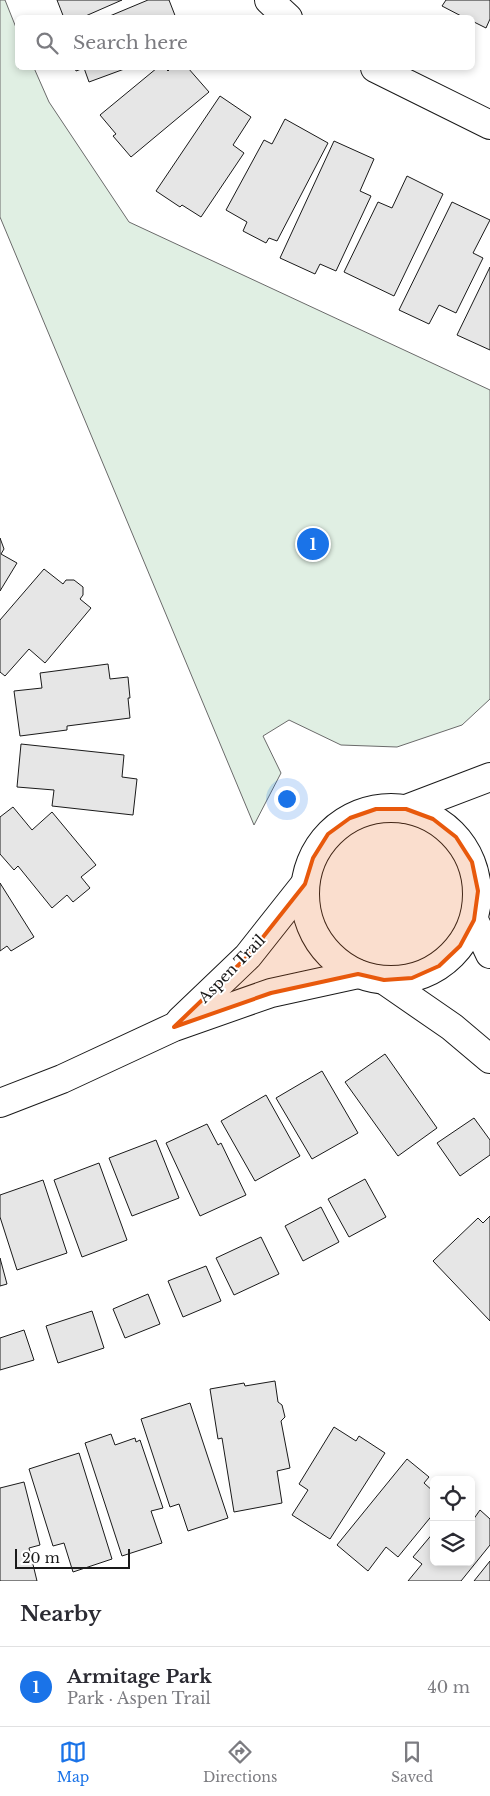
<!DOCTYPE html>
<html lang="en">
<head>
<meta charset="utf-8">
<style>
	:root { --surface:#fff; --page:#f7f7f7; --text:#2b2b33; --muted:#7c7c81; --line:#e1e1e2; --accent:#1a73e8 }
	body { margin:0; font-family:"Libre Baskerville",serif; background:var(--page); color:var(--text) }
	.controls { position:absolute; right:15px; bottom:15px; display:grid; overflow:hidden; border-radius:8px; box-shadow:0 2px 8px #0003 }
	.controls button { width:45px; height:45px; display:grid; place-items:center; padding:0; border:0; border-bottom:1px solid var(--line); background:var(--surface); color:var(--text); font:25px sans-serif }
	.scale { position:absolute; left:15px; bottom:12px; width:115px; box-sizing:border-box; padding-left:5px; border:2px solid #1a1a1a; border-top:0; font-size:14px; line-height:18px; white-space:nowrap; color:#1a1a1a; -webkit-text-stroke:4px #fff; paint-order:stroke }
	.you { position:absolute; left:286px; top:798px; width:18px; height:18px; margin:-12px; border:4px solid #fff; border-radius:50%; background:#1a73e8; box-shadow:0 0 0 8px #1a73e833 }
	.badge { display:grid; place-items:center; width:32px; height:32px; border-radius:50%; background:var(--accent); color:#fff; font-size:16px; font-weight:700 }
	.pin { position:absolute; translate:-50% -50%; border:2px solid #fff; box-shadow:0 1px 5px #0006 }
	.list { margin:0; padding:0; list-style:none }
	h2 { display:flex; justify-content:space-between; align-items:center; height:65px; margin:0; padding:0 20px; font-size:21px }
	h2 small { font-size:16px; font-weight:400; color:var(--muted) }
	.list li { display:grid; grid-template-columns:32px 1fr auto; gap:15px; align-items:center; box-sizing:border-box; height:80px; padding:0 20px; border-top:1px solid var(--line) }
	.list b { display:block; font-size:19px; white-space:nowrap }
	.list p { margin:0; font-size:16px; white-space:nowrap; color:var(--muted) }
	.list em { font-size:16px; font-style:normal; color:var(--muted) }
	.icon { flex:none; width:28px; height:28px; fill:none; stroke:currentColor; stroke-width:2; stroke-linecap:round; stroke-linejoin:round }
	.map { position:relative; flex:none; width:490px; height:1581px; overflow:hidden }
	.search { position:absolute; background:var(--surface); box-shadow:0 2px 8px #0003; left:15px; right:15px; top:15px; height:55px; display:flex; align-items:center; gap:12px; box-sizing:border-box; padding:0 18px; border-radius:8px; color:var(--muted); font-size:19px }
	.sheet { height:145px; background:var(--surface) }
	nav { display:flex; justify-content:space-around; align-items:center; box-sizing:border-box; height:70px; border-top:1px solid var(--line); background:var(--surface); font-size:14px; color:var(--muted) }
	nav a { display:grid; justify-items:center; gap:2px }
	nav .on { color:var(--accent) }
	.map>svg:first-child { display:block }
	.green { fill:#e0efe3; stroke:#6a6a6a }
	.building { fill:#e6e6e6; stroke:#1a1a1a }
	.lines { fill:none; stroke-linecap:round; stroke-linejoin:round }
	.minor-casing { stroke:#1a1a1a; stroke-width:30 }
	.tertiary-casing { stroke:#1a1a1a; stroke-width:30 }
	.minor { stroke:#fff; stroke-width:28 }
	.tertiary { stroke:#fff; stroke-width:28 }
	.marked { fill:#e8590c; fill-opacity:0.2; stroke:#e8590c; stroke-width:4; stroke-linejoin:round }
	.labels { text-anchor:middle; stroke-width:4; stroke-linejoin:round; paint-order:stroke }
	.street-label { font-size:15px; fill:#1a1a1a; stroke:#fff }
</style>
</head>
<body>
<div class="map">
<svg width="490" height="1581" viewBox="0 0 490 1581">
	<rect width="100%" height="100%" fill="#fff"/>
	<!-- green -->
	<polygon class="green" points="0,0 5,0 17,30 18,68 34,68 49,102 129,222 490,390 490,699 462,725 397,747 341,745 289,720 263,736 281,773 254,825 0,217"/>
	<!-- building -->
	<g class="building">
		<polygon points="57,0 122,0 81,18 64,18"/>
		<polygon points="148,0 169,0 176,18 105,18"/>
		<polygon points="446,0 490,0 490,19 486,28 472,21 472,18 465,18 442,6"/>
		<polygon points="75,68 127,68 89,82 84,68 76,71"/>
		<polygon points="157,68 165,68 168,71 171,68 188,68 209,92 131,157 113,136 116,134 100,115"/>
		<polygon points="220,96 251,117 233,145 244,153 201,217 182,205 180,207 156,191"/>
		<polygon points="285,119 328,143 277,241 269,238 266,243 243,231 247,222 226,210 264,140 272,144"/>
		<polygon points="334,141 374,159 360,191 371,196 336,271 320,264 315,274 280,258"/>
		<polygon points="407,176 443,194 394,296 344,272 378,202 392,208"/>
		<polygon points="452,202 490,220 473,253 483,258 456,313 439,305 429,324 399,310"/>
		<polygon points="490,267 490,350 457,335"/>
		<polygon points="0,538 4,549 1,554 17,563 0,591"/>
		<polygon points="44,569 63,584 66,580 74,580 83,587 83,595 80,599 91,608 45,663 29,649 5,676 0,672 0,620"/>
		<polygon points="108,664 110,679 128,677 130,698 128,698 130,718 67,726 67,730 20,736 14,691 42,688 40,673"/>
		<polygon points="21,744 124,755 122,777 137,779 133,815 52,806 54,790 17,787"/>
		<polygon points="13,807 32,830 52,812 96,865 81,877 90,888 73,902 67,895 52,908 18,866 14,870 0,854 0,817"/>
		<polygon points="0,883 34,937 11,951 7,946 0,951"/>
		<polygon points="385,1054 437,1128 398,1156 345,1082"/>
		<polygon points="322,1071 358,1133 312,1159 276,1098"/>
		<polygon points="266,1095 300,1156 255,1181 221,1121"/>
		<polygon points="474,1118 490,1140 490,1155 460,1176 437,1143"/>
		<polygon points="207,1124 218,1145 221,1143 246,1195 200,1216 166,1143"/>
		<polygon points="156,1140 179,1198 132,1216 109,1158"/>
		<polygon points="99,1163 127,1240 82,1257 54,1180"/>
		<polygon points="365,1179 386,1217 349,1237 328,1199"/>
		<polygon points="43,1180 67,1253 17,1270 0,1217 0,1195"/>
		<polygon points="321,1207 339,1242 303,1261 285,1226"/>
		<polygon points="490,1216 490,1321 433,1261 478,1218 483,1223"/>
		<polygon points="261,1237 279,1274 234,1295 216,1258"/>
		<polygon points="0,1258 7,1284 0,1286"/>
		<polygon points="206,1266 221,1301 183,1317 168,1281"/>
		<polygon points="148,1294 160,1324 125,1338 113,1309"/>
		<polygon points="92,1311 104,1348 58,1363 46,1326"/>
		<polygon points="24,1330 34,1360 0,1370 0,1338"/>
		<polygon points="275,1381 278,1402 282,1405 285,1417 281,1421 290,1468 277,1471 282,1503 234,1512 222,1438 218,1439 210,1389 244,1383 245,1386"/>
		<polygon points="190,1403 228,1518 188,1531 179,1504 170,1507 141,1419"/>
		<polygon points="334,1427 356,1441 359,1436 385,1453 330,1539 292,1515 308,1490 299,1484"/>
		<polygon points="111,1434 115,1445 135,1438 136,1442 140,1440 163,1508 151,1511 162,1543 122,1556 85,1443"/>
		<polygon points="79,1453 112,1559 73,1572 64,1543 53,1546 29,1469"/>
		<polygon points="407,1459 429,1477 424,1483 434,1492 434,1513 398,1557 386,1547 368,1571 337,1545"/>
		<polygon points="24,1482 40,1545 29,1548 37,1581 0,1581 0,1488"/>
		<polygon points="480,1510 490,1519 490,1545 461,1581 408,1581 422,1564 413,1557 434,1532 434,1562 471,1562 471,1519 473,1520"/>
		<polygon points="490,1561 490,1581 474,1581"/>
	</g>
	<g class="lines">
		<defs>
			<g id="minor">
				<polyline points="269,0 288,18"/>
				<polyline points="375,68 490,125"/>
			</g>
			<g id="tertiary">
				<circle cx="391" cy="894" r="86"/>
				<polyline points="406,809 490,777"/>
				<polyline points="474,920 490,954"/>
				<polyline points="384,980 452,1027 490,1059"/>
				<polyline points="180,1021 248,956 305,884"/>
				<polyline points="0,1103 62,1079 174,1027 271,993 358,974"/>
			</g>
		</defs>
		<!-- minor casing -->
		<use href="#minor" class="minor-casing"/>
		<!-- tertiary casing -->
		<use href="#tertiary" class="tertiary-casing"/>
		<!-- minor -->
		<use href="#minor" class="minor"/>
		<!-- tertiary -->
		<use href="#tertiary" class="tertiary"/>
	</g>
	<!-- marked area -->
	<path class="marked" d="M376,809H406L433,819L456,837L472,862L478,891L474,920L460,946L439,966L412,978L384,980L358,974L271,993L174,1027L248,956L305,884L313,858L328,834L350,818Z"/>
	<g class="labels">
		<!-- street labels -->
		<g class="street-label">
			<text transform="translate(232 969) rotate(-46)" y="5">Aspen Trail</text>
		</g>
	</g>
</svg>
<div class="controls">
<button><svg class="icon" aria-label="locate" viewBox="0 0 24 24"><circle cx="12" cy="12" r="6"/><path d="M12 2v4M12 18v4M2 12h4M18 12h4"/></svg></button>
<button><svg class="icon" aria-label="layers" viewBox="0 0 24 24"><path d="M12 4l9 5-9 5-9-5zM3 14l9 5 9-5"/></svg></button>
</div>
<div class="scale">20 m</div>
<div class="you"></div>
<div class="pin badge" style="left:313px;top:544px">1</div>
<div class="search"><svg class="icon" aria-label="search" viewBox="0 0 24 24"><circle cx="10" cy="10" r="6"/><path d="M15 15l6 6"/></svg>Search here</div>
</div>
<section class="sheet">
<h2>Nearby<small></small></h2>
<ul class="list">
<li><span class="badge">1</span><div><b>Armitage Park</b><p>Park · Aspen Trail</p></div><em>40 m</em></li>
</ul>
</section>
<nav>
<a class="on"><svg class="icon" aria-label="map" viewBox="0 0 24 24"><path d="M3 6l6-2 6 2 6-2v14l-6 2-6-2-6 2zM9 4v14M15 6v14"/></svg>Map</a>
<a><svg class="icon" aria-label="directions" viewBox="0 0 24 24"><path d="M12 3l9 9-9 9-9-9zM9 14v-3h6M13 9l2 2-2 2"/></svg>Directions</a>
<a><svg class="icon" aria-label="saved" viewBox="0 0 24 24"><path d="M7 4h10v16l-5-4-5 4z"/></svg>Saved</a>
</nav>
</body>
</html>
